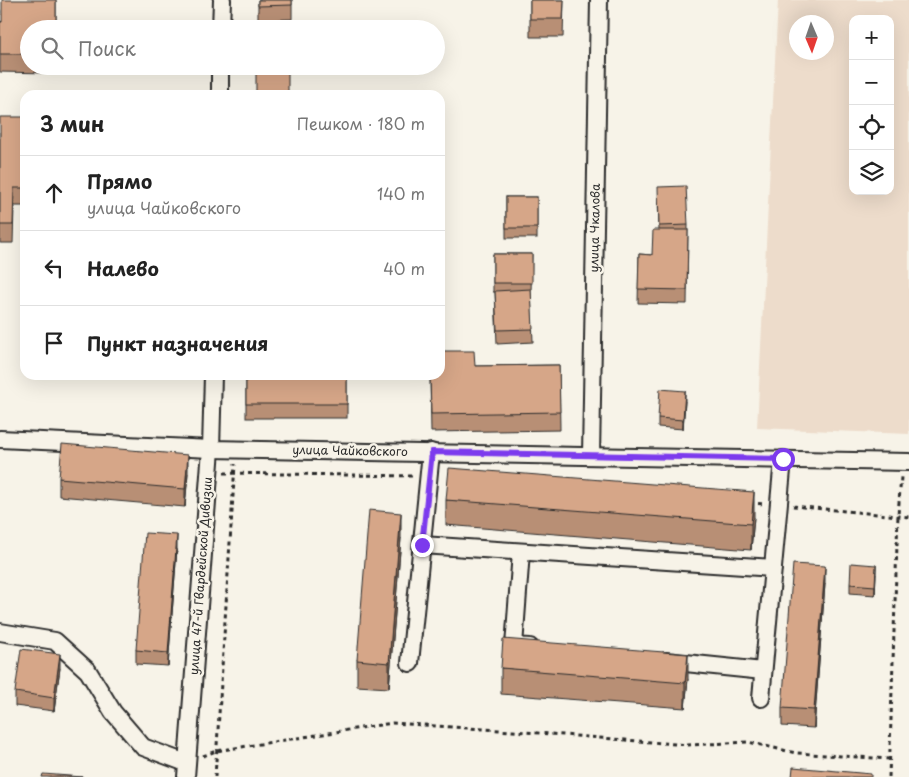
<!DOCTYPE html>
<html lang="ru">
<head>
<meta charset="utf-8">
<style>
	:root { --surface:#fff; --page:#f2f2f2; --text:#222; --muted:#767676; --line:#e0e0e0 }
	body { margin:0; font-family:"Playpen Sans",sans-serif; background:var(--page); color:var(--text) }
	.controls { position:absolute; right:15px; top:15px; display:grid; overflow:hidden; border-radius:10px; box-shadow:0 5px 20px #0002 }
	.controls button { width:45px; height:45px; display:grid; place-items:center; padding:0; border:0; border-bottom:1px solid var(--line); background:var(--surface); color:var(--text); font:25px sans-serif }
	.compass { position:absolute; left:789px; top:15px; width:45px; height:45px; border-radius:50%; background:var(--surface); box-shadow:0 5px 20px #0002; rotate:178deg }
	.stop { position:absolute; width:15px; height:15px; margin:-11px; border:4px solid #7c3aed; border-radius:50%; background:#fff }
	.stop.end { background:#7c3aed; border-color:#fff; box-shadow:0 1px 5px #0008 }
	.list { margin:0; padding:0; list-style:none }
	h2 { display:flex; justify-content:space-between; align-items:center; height:65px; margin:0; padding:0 20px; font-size:21px }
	h2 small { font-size:16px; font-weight:400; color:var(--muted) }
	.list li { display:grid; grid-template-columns:32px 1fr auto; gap:15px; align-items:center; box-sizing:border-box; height:75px; padding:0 20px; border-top:1px solid var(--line) }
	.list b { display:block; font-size:19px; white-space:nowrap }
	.list p { margin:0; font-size:16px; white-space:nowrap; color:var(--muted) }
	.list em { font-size:16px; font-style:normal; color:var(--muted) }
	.icon { flex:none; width:28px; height:28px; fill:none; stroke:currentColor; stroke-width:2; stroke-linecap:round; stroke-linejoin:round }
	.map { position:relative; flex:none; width:909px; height:777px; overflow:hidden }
	.search { position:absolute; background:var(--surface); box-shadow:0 5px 20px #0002; left:20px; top:20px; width:425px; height:55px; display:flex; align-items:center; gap:12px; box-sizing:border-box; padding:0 18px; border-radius:28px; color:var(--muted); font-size:19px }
	.panel { position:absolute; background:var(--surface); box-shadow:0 5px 20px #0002; left:20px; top:90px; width:425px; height:290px; border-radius:15px }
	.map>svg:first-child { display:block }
	.built { fill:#eddccb; fill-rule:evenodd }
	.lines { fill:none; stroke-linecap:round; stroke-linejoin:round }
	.minor-casing { stroke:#2b2b2b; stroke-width:20 }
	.path { stroke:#2b2b2b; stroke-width:3; stroke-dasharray:4 4; stroke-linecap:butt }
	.minor { stroke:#f7f3e8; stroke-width:16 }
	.wall { fill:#b88f75; stroke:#2b2b2b }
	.shaded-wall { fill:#96745f; stroke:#2b2b2b }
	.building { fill:#d6a688; stroke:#2b2b2b }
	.route { stroke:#7c3aed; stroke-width:6 }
	.labels { text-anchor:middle; stroke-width:5; stroke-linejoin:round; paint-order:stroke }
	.street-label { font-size:12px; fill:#2b2b2b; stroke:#f7f3e8 }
</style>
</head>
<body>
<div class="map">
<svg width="909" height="777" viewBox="0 0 909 777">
	<rect width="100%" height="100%" fill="#f7f3e8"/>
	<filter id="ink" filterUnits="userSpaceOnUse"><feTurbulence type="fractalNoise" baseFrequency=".02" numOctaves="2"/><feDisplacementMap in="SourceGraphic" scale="10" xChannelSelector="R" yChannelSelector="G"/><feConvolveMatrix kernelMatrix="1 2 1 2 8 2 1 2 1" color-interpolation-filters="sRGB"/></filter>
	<g filter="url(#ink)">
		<!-- built -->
		<path class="built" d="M778,0H909V434L757,428ZM853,19H890V191H853ZM796,22H826V52H796Z"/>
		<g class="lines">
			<defs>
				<g id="minor">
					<polyline points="221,29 222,0"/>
					<polyline points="220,95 220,66"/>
					<polyline points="0,439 211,449 909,462"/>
					<polyline points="591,456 599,0"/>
					<polyline points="422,545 773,568"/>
					<polyline points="521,552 514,646 530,647"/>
					<polyline points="0,632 55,641 88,671 113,712 143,747 186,763"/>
					<polyline points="666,661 763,671"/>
					<polyline points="410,663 431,452"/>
					<polyline points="761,698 783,459"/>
					<polyline points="186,777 211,449 213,375"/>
				</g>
			</defs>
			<!-- minor casing -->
			<use href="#minor" class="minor-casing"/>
			<!-- path -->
			<g class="path">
				<polyline points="224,473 413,476"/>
				<polyline points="750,503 764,504"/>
				<polyline points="793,506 909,517"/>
				<polyline points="203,756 216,751 392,723 513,731 688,745 748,742 796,753 890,759"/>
				<polyline points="215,777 235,464"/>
				<polyline points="889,777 898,515 901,477"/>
			</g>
			<!-- minor -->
			<use href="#minor" class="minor"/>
		</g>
		<!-- wall -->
		<g class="wall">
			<polygon points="56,0 56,29 29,29 29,66 48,66 48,73 0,72 0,22"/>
			<polygon points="258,0 292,0 292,19 258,20"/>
			<polygon points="530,0 564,0 563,37 530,37"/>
			<polygon points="25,117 25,206 14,206 13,243 0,243 0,132"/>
			<rect x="506" y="197" width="31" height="41"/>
			<polygon points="658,197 688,225 687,304 638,303 639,254 652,255 659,230"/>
			<polygon points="493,254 532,254 531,292 533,342 497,344 495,292 493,292"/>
			<polygon points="559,365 560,430 431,432 430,375 475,366"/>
			<rect x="246" y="375" width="101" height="43"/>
			<polygon points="685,401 683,429 658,427 658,418"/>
			<polygon points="188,473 185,507 59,496 59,478"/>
			<polygon points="446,500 754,517 751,550 446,525"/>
			<polygon points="401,538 389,688 357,686 357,660"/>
			<polygon points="177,549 168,666 136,664 136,650"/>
			<polygon points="876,574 875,595 850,593 850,584"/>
			<polygon points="825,584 814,728 782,726 782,708"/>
			<polygon points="60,668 54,711 15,706 15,692"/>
			<polygon points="501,668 688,679 685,708 501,694"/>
		</g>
		<!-- shaded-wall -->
		<g class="shaded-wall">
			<polygon points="685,391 685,401 683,429 683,420"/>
			<polygon points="188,455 188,473 185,507 185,489"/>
			<polygon points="754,492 754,517 751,550 751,524"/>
			<polygon points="401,513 401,538 389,688 389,663"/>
			<polygon points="177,535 177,549 168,666 168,653"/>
			<polygon points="876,565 876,574 875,595 875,586"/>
			<polygon points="825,566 825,584 814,728 814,710"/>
			<polygon points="60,654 60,668 54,711 54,698"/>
			<polygon points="688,654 688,679 685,708 685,683"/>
		</g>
		<!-- building -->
		<g class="building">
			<polygon points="2,0 56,0 56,23 48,23 48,29 29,29 29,54 0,54 0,22 2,22"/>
			<polygon points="258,0 292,0 292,5 258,6"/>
			<polygon points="530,0 564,0 563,19 530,19"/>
			<rect x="256" y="66" width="32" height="29"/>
			<polygon points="0,117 25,117 25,188 14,188 13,225 0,225"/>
			<polygon points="686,186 688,225 659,226 658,187"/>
			<rect x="506" y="197" width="31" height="31"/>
			<polygon points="653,230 688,230 687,290 638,289 639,254 652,255"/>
			<rect x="493" y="254" width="39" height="29"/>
			<polygon points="531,289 533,329 497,330 495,291"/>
			<polygon points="440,351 474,351 475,366 559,365 560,412 431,414 430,375 440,375"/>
			<rect x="246" y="375" width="101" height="29"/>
			<polygon points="660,389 685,391 683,420 658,418"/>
			<polygon points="62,444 188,455 185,489 59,478"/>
			<polygon points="449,468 754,492 751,524 446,500"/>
			<polygon points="369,510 401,513 389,663 357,660"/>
			<polygon points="145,533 177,535 168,653 136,650"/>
			<polygon points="851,563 876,565 875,586 850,584"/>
			<polygon points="793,564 825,566 814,710 782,708"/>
			<polygon points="503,639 688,654 685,683 501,668"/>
			<polygon points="21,649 60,654 54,698 15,692"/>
			<polygon points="793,767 871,774 871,777 792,777"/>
			<polygon points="43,774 83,777 42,777"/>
		</g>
	</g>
	<g class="lines" filter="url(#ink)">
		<!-- route -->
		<polyline class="route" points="422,545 432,452 783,459"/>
	</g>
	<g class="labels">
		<!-- street labels -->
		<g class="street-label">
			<text transform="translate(595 228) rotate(-89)" y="4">улица Чкалова</text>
			<text transform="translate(350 451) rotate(1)" y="4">улица Чайковского</text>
			<text transform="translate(201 576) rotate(-86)" y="4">улица 47-й Гвардейской Дивизии</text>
		</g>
	</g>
</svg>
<div class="controls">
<button>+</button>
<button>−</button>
<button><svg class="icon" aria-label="locate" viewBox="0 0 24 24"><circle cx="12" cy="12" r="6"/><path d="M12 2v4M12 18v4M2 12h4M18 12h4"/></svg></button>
<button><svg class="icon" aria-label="layers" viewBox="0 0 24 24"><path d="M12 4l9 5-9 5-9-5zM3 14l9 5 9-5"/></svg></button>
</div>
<svg class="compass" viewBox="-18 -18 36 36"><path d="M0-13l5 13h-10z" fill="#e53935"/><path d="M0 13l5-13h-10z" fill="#767676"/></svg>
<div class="stop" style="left:783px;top:459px"></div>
<div class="stop end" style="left:422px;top:545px"></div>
<div class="search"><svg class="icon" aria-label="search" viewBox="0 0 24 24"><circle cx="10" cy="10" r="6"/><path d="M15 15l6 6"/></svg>Поиск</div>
<section class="panel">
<h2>3 мин<small>Пешком · 180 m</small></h2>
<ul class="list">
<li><svg class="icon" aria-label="ahead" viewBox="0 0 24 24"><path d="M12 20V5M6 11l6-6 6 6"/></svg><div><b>Прямо</b><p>улица Чайковского</p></div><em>140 m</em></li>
<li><svg class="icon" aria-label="left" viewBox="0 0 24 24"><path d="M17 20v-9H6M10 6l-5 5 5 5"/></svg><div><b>Налево</b></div><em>40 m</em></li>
<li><svg class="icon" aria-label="arrive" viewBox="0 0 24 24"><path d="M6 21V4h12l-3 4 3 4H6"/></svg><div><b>Пункт назначения</b></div></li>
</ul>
</section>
</div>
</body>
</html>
